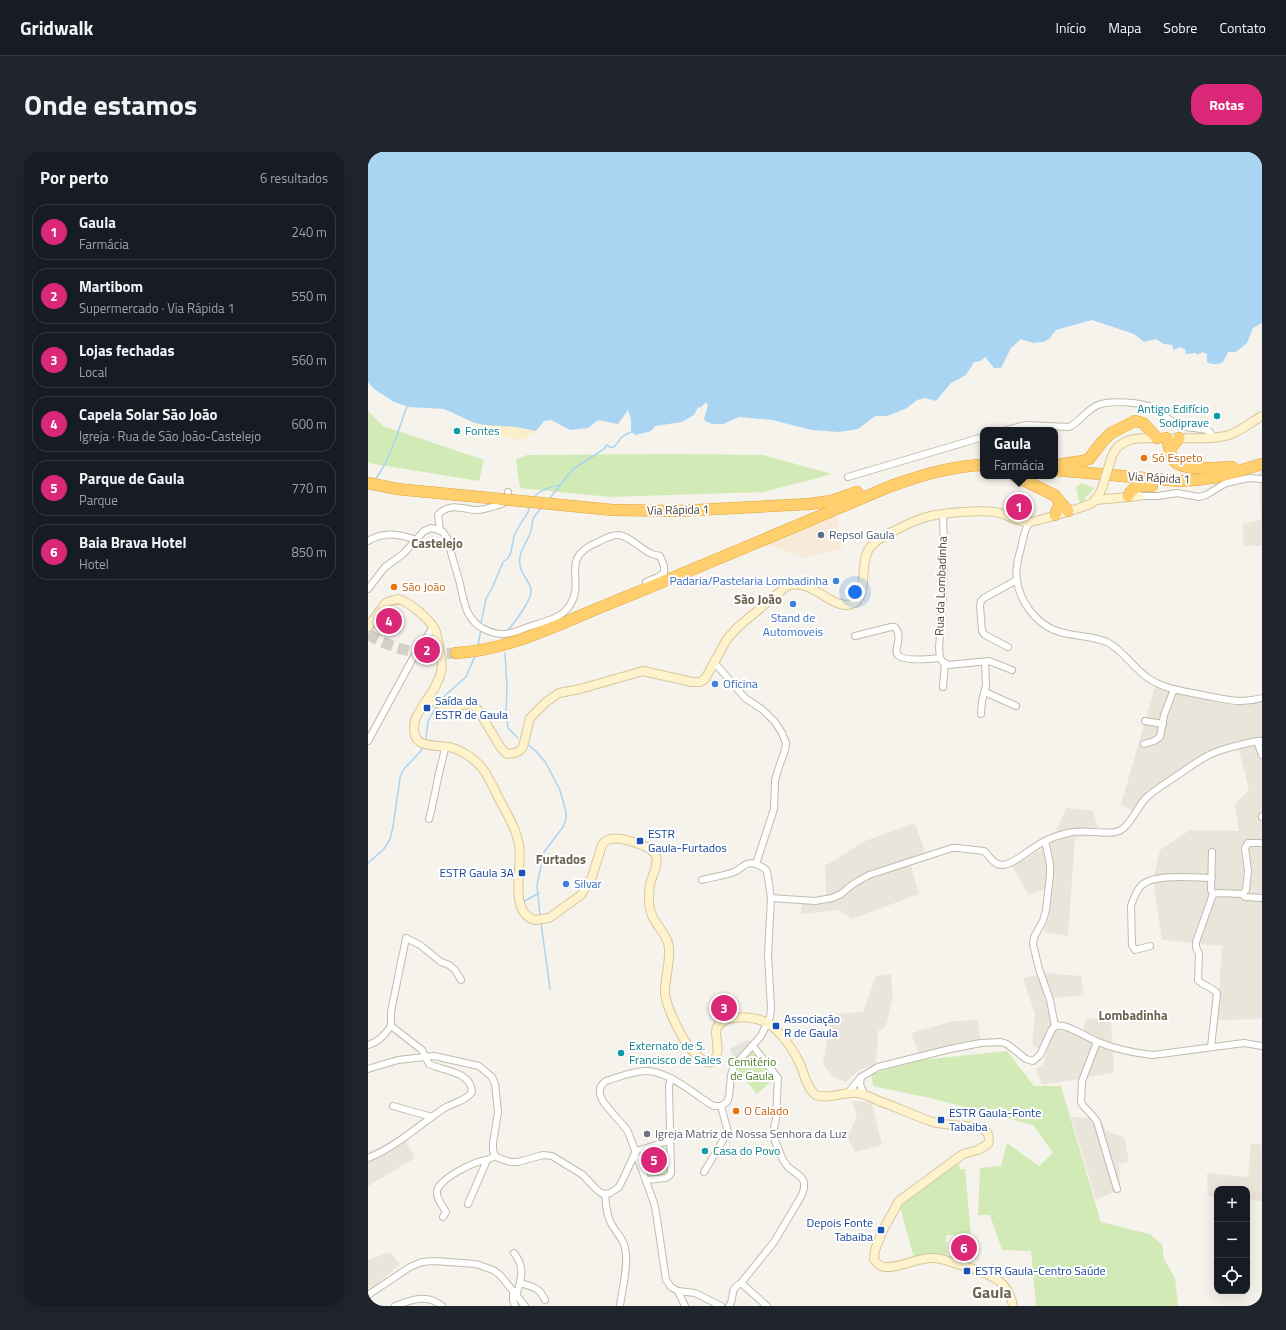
<!DOCTYPE html>
<html lang="pt">
<head>
<meta charset="utf-8">
<style>
	:root { --surface:#171b24; --page:#20242c; --text:#f1f3f6; --muted:#9ea1a6; --line:#363941; --accent:#db2777 }
	body { margin:0; font-family:"Titillium Web",sans-serif; background:var(--page); color:var(--text) }
	.controls { position:absolute; right:12px; bottom:12px; display:grid; overflow:hidden; border-radius:8px; box-shadow:0 4px 16px #0002 }
	.controls button { width:36px; height:36px; display:grid; place-items:center; padding:0; border:0; border-bottom:1px solid var(--line); background:var(--surface); color:var(--text); font:20px sans-serif }
	.you { position:absolute; left:487px; top:440px; width:14px; height:14px; margin:-10px; border:3px solid #fff; border-radius:50%; background:#1a73e8; box-shadow:0 0 0 6px #1a73e833 }
	.badge { display:grid; place-items:center; width:26px; height:26px; border-radius:50%; background:var(--accent); color:#fff; font-size:13px; font-weight:700 }
	.pin { position:absolute; translate:-50% -50%; border:2px solid #fff; box-shadow:0 1px 4px #0006 }
	.popup { position:absolute; left:612px; top:275px; width:78px; height:52px; box-sizing:border-box; display:grid; place-content:center; border-radius:8px; background:var(--surface); filter:drop-shadow(0 1px 3px #0005); font-size:13px; white-space:nowrap; color:var(--muted) }
	.popup b { font-size:15px; color:var(--text) }
	.popup::after { content:''; position:absolute; left:50%; top:100%; margin-left:-8px; border:8px solid transparent; border-top-color:var(--surface) }
	.list { margin:0; padding:0; list-style:none }
	h2 { display:flex; justify-content:space-between; align-items:center; height:52px; margin:0; padding:0 16px; font-size:17px }
	h2 small { font-size:13px; font-weight:400; color:var(--muted) }
	.list li { display:grid; grid-template-columns:26px 1fr auto; gap:12px; align-items:center; box-sizing:border-box; height:56px; margin:0 8px 8px; padding:0 8px; border:1px solid var(--line); border-radius:16px }
	.list b { display:block; font-size:15px; white-space:nowrap }
	.list p { margin:0; font-size:13px; white-space:nowrap; color:var(--muted) }
	.list em { font-size:13px; font-style:normal; color:var(--muted) }
	.icon { flex:none; width:22px; height:22px; fill:none; stroke:currentColor; stroke-width:2; stroke-linecap:round; stroke-linejoin:round }
	.map { position:relative; flex:none; width:894px; height:1154px; overflow:hidden; border-radius:16px }
	header { display:flex; align-items:center; gap:24px; box-sizing:border-box; height:56px; padding:0 20px; background:var(--surface); border-bottom:1px solid var(--line) }
	header strong { font-size:19px }
	nav { display:flex; gap:22px; margin-inline-start:auto; font-size:14px }
	.intro { display:flex; align-items:center; justify-content:space-between; box-sizing:border-box; height:96px; padding:0 24px }
	h1 { margin:0; font-size:28px }
	.button { padding:10px 18px; border-radius:16px; background:var(--accent); color:#fff; font-size:14px; font-weight:700 }
	main { display:flex; gap:24px; padding:0 24px }
	aside { flex:1; background:var(--surface); border-radius:16px; box-shadow:0 4px 16px #0002 }
	.map>svg:first-child { display:block }
	.residential { fill:#eae5da }
	.commercial { fill:#f7ead8 }
	.green { fill:#d2eab5 }
	.sand { fill:#f9efc9 }
	.parking { fill:#e5e3e0 }
	.water { fill:#a9d4f2 }
	.lines { fill:none; stroke-linecap:round; stroke-linejoin:round }
	.stream { stroke:#a9d4f2; stroke-width:1.5 }
	.highway-tunnel { stroke:#d4d0c8; stroke-width:11; stroke-dasharray:11 5.5; stroke-linecap:butt }
	.street-casing { stroke:#c2bbae; stroke-width:8 }
	.secondary-casing { stroke:#d6c79b; stroke-width:10 }
	.highway-casing { stroke:#e0a43c; stroke-width:12 }
	.street { stroke:#fff; stroke-width:6 }
	.secondary { stroke:#fff3cd; stroke-width:8 }
	.highway { stroke:#ffcf6e; stroke-width:11 }
	.secondary-bridge-casing { stroke:#d6c79b; stroke-width:10; stroke-linecap:butt }
	.highway-bridge-casing { stroke:#e0a43c; stroke-width:12; stroke-linecap:butt }
	.secondary-bridge { stroke:#fff3cd; stroke-width:8 }
	.highway-bridge { stroke:#ffcf6e; stroke-width:11 }
	.culture-dot { fill:#0f9aa8; stroke:#fff; stroke-width:1.5 }
	.food-dot { fill:#e8710a; stroke:#fff; stroke-width:1.5 }
	.service-dot { fill:#5c6f8a; stroke:#fff; stroke-width:1.5 }
	.shop-dot { fill:#3f7fe0; stroke:#fff; stroke-width:1.5 }
	.transit-dot { fill:#1a4fb4; stroke:#fff; stroke-width:1.5 }
	.worship-dot { fill:#6b7280; stroke:#fff; stroke-width:1.5 }
	.labels { text-anchor:middle; stroke-width:4; stroke-linejoin:round; paint-order:stroke }
	.culture-label { font-size:12px; fill:#0d838f; stroke:#fff; text-anchor:start }
	.food-label { font-size:12px; fill:#c56008; stroke:#fff; text-anchor:start }
	.street-label { font-size:12px; fill:#4b4439; stroke:#fff }
	.service-label { font-size:12px; fill:#4e5e75; stroke:#fff; text-anchor:start }
	.shop-label { font-size:12px; fill:#366cbe; stroke:#fff; text-anchor:start }
	.transit-label { font-size:12px; fill:#164399; stroke:#fff; text-anchor:start }
	.park-label { font-size:12px; fill:#4a7f2a; stroke:#fff }
	.worship-label { font-size:12px; fill:#5b616d; stroke:#fff; text-anchor:start }
	.neighbourhood-label { font-size:13px; font-weight:bold; fill:#6e6250; stroke:#fff }
	.district-label { font-size:16px; font-weight:bold; fill:#6e6250; stroke:#fff }
</style>
</head>
<body>
<header>
<strong>Gridwalk</strong>
<nav><a>Início</a><a>Mapa</a><a>Sobre</a><a>Contato</a></nav>
</header>
<div class="intro"><h1>Onde estamos</h1><a class="button">Rotas</a></div>
<main>
<aside>
<h2>Por perto<small>6 resultados</small></h2>
<ul class="list">
<li><span class="badge">1</span><div><b>Gaula</b><p>Farmácia</p></div><em>240 m</em></li>
<li><span class="badge">2</span><div><b>Martibom</b><p>Supermercado · Via Rápida 1</p></div><em>550 m</em></li>
<li><span class="badge">3</span><div><b>Lojas fechadas</b><p>Local</p></div><em>560 m</em></li>
<li><span class="badge">4</span><div><b>Capela Solar São João</b><p>Igreja · Rua de São João-Castelejo</p></div><em>600 m</em></li>
<li><span class="badge">5</span><div><b>Parque de Gaula</b><p>Parque</p></div><em>770 m</em></li>
<li><span class="badge">6</span><div><b>Baia Brava Hotel</b><p>Hotel</p></div><em>850 m</em></li>
</ul>
</aside>
<div class="map">
<svg width="894" height="1154" viewBox="0 0 894 1154">
	<rect width="100%" height="100%" fill="#f6f3ec"/>
	<!-- residential -->
	<g class="residential">
		<polygon points="892,315 894,315 894,394 875,394 875,372 893,368 891,328"/>
		<polygon points="789,528 850,544 886,547 894,544 894,867 849,868 854,794 794,788 785,728 792,698 822,678 871,679 867,652 881,638 870,593 857,593 782,642 769,662 753,652"/>
		<polygon points="698,656 725,659 732,683 707,686 700,784 675,780 680,770 685,734 661,743 644,715 683,691"/>
		<polygon points="547,671 557,700 541,707 551,742 484,767 471,758 433,762 434,749 458,742 457,714 497,689"/>
		<polygon points="678,821 713,824 716,843 684,846 689,878 714,882 718,866 743,868 746,921 674,933 668,917 675,913 679,901 664,893 667,862 655,826"/>
		<polygon points="523,822 525,843 518,874 510,879 508,913 491,918 478,930 466,926 455,912 464,862 495,860 508,824"/>
		<polygon points="610,868 613,891 551,903 543,881 586,869"/>
		<polygon points="484,949 494,949 504,952 514,993 487,1000 479,985 489,965"/>
		<polygon points="703,965 732,966 738,979 756,985 761,1009 751,1012 752,1037 728,1048"/>
		<polygon points="35,983 47,1006 0,1034 0,1000 11,996"/>
		<polygon points="883,991 894,993 894,1049 879,1048 879,1037 849,1037 849,1045 840,1044 839,1021 880,1025"/>
		<polygon points="22,1100 32,1112 0,1141 0,1108"/>
	</g>
	<!-- commercial -->
	<polygon class="commercial" points="468,362 474,396 435,406 401,392 400,390"/>
	<!-- green -->
	<g class="green">
		<polygon points="0,259 15,274 116,308 111,329 0,311"/>
		<polygon points="307,302 395,303 464,322 396,340 241,345 152,336 148,308 159,303"/>
		<polygon points="713,331 726,336 721,342 716,346 720,349 712,352 709,341 710,340 707,336"/>
		<polygon points="384,898 407,926 389,942 367,916"/>
		<polygon points="639,899 666,934 693,934 733,1070 781,1082 794,1092 796,1107 807,1126 810,1154 668,1154 663,1099 634,1098 622,1063 610,1063 612,1016 633,1014 639,991 671,1014 685,1001 665,973 562,946 505,934 503,922 553,908"/>
		<polygon points="290,995 294,995 299,999 299,1021 298,1022 280,1025 278,1023 271,1004 275,1001"/>
		<polygon points="591,1012 592,1017 597,1017 603,1084 578,1083 579,1105 546,1106 532,1055 557,1034"/>
	</g>
	<!-- sand -->
	<polygon class="sand" points="107,271 117,273 149,275 168,279 153,288 125,283"/>
	<!-- parking -->
	<polygon class="parking" points="380,887 384,892 367,910 362,897"/>
	<!-- water -->
	<path class="water" d="M0,0H894V171L885,176L879,191L868,200H860L855,210C849,213 845,213 839,210V202L835,200L829,203L828,201L818,202L817,197L812,195L806,198L804,193L796,192L788,187L776,190L766,182L724,168L688,178L681,187L675,190L665,191L653,187L643,196L633,216H626L617,205L613,209L606,210L598,223L583,231L568,249L557,246L549,248L539,256L519,264H507L490,277L471,280L444,278L404,268L371,265L355,272H344L337,269L336,266L340,253L338,250L332,256L330,255L326,263L314,270L287,274L283,279L268,283L263,280V267L260,258L250,272L230,268L220,276L202,278L183,268L176,269L168,279L149,275L117,273L107,271L76,257L41,255L26,250L6,237L0,230Z"/>
	<g class="lines">
		<!-- stream -->
		<g class="stream">
			<path d="M7,328C23,306 30,279 39,254"/>
			<path d="M166,346C170,338 184,335 192,333"/>
			<path d="M181,347L205,317L236,297L239,293C246,300 249,290 254,285C257,283 260,281 263,280"/>
			<polyline points="113,471 118,447 125,434 135,410 140,406 143,400 146,384 153,371 159,362 162,355"/>
			<path d="M140,478C147,470 164,448 163,438C162,430 155,424 153,417C148,404 157,393 162,382C164,377 164,372 165,367C167,363 171,359 174,355"/>
			<polyline points="110,493 113,478"/>
			<polyline points="137,501 139,535 138,559 140,576 150,586"/>
			<polyline points="72,548 98,525 107,504"/>
			<polyline points="58,587 60,569 68,555"/>
			<polyline points="159,592 168,599 178,611 192,638 198,660 198,667 195,675 176,700 169,733 172,764"/>
			<polyline points="0,711 16,697 22,687 25,675 32,626 35,618 52,600 55,595"/>
			<polyline points="155,750 171,741"/>
			<polyline points="173,771 182,837"/>
		</g>
		<!-- highway-tunnel -->
		<path class="highway-tunnel" d="M0,482C28,500 56,503 88,501"/>
		<defs>
			<g id="street">
				<path d="M639,278L657,273L701,275C712,270 718,258 730,253C742,248 774,250 785,256C793,261 800,267 808,272C817,276 829,276 838,278L842,280L845,286"/>
				<polyline points="480,325 615,285"/>
				<polyline points="771,344 790,344 809,341 831,345 838,343 858,331 881,326 894,327"/>
				<polyline points="575,362 576,397 575,445 571,496 572,506 574,509 580,513 621,509 644,518"/>
				<path d="M661,371C656,378 655,387 653,396C650,406 647,419 649,429C652,449 667,470 686,478C703,485 722,483 739,490C755,498 765,516 780,526C795,537 816,539 834,543C847,545 860,549 873,549C880,549 887,548 894,546"/>
				<path d="M72,378L70,363C80,351 93,356 106,358C111,359 135,353 139,349L140,340"/>
				<path d="M0,389C16,379 31,382 48,388"/>
				<path d="M0,437L17,415L35,402L56,379L63,376L67,377L75,380L79,386C83,401 88,417 92,432C94,442 96,452 100,461C104,468 108,473 114,476C132,486 143,482 160,475C174,470 194,467 202,453C218,429 190,406 230,390C236,387 243,383 250,383C260,383 274,398 284,402C286,403 289,403 292,404L296,414V421L290,425L278,430"/>
				<path d="M487,484L523,475H527C531,480 531,484 530,491C529,495 527,500 530,503C536,510 563,507 572,506"/>
				<polyline points="640,495 617,483 614,479 612,454 613,449 616,446 649,428"/>
				<polyline points="346,510 377,546 395,558 407,570 414,581 418,591 417,598 410,618 407,628 406,657 388,712 396,716 399,719 403,746"/>
				<polyline points="575,535 577,511"/>
				<polyline points="617,540 648,554"/>
				<polyline points="613,562 614,549 618,533 617,510"/>
				<polyline points="777,569 795,572"/>
				<polyline points="0,589 44,508 65,475"/>
				<polyline points="889,589 894,603"/>
				<polyline points="776,592 786,589 792,585 796,563 806,537"/>
				<polyline points="894,665 894,664"/>
				<path d="M61,667C65,653 67,640 70,626C72,615 76,605 77,594"/>
				<polyline points="677,689 682,712 682,723 678,758 675,769 666,785 665,792 671,817 682,848 687,874"/>
				<polyline points="844,700 843,738 845,742"/>
				<path d="M334,728C344,725 356,724 366,720C376,716 375,709 388,712"/>
				<polyline points="874,742 877,745 894,746"/>
				<path d="M782,794L767,798L764,793L763,754C765,748 768,739 773,734C785,721 826,726 844,726"/>
				<path d="M729,890L714,929L713,950C717,958 724,961 729,970L749,1037"/>
				<path d="M0,893C11,890 17,882 23,874"/>
				<path d="M843,895L849,841C844,835 835,834 830,828L831,802L828,795V790L845,742L851,741L874,742L878,738L880,719L877,696L880,691H892"/>
				<polyline points="0,917 30,908 66,904 111,914 124,925 127,932 130,960 125,991 125,998 127,1004 133,1007 142,1010 150,1010 175,1003 184,1004 215,1023 228,1037 233,1041 237,1042 242,1041 251,1035 256,1025 268,999 301,989"/>
				<polyline points="493,925 492,932 496,942"/>
				<path d="M479,942L493,925L510,915L582,897L613,891L633,890L639,892L658,907L665,909L672,903L684,877C687,873 691,873 695,874C708,877 718,885 730,890C747,897 766,901 785,903L876,891L894,894"/>
				<polyline points="25,954 64,965"/>
				<path d="M353,954L359,950L361,945L363,923L366,914L393,884L402,865L403,856L400,803L403,746L447,749L464,746L473,742L485,732L501,723L584,696H589L616,699C622,704 625,713 635,713C647,712 665,694 677,689C684,685 692,683 700,681C716,676 741,685 753,678C763,672 769,656 777,647C785,639 795,633 804,627C818,618 832,606 848,600C861,595 875,592 889,589H894"/>
				<path d="M0,1006C29,994 50,974 75,957C85,950 97,950 104,940C103,919 75,919 61,912L54,898L23,874V860L38,786L52,793L73,810L81,813L87,818L93,828"/>
				<polyline points="278,1028 298,1026 301,1024 303,1021 301,934 303,926"/>
				<path d="M237,1042C238,1051 238,1061 242,1069C246,1079 255,1085 257,1096C261,1111 254,1138 252,1154"/>
				<polyline points="100,1052 119,1008 127,1004"/>
				<path d="M75,1065L78,1060C75,1054 68,1047 69,1039C72,1026 107,1009 119,1008"/>
				<path d="M146,1101C158,1116 153,1128 148,1144"/>
				<path d="M152,1131C165,1135 171,1135 177,1148"/>
				<polyline points="373,1131 399,1154"/>
				<polyline points="310,1139 327,1141 353,1154"/>
				<polyline points="145,1140 145,1148 147,1154"/>
				<polyline points="0,1143 42,1115 54,1110 66,1109 108,1112 125,1118 132,1123 157,1154"/>
				<path d="M27,1154C43,1148 59,1141 74,1154"/>
				<path d="M317,1154L310,1139L303,1135L298,1128L288,1060L286,1051L262,985L259,978L236,951C231,943 229,935 238,929C251,925 265,919 278,919C299,919 324,940 342,952L346,954H353L360,980L336,1020"/>
				<path d="M361,1154C368,1145 360,1138 373,1131L406,1090L434,1043L436,1036V1030L433,1025L420,1015L415,1008L407,989L405,981L408,966L410,926L385,894"/>
			</g>
			<g id="secondary">
				<path d="M807,286C824,286 844,288 861,283C873,279 883,270 894,264"/>
				<path d="M744,304C752,284 773,286 791,286"/>
				<polyline points="727,348 771,344"/>
				<path d="M0,475L17,452L19,450L30,447C42,450 63,468 68,480C70,487 71,494 72,501C73,507 75,514 73,520C69,538 54,551 47,568C41,600 66,591 85,596C89,597 93,599 96,601C115,612 120,624 129,643C137,659 148,675 151,693C155,714 140,759 166,768L181,766L213,743L224,725L234,693C236,690 238,688 242,687C252,685 284,693 288,704C291,712 284,724 282,732C281,738 281,745 281,751C282,769 295,776 300,791C304,802 297,826 297,839C296,850 311,880 317,889C322,897 344,924 349,902C351,895 348,887 348,880C349,863 377,864 389,867C408,871 424,895 432,912C436,921 439,937 448,943C459,948 478,939 490,941C497,942 504,946 511,949C528,955 545,963 562,969C576,974 594,973 610,975C618,977 623,983 620,992L610,998L595,1002L531,1049L515,1078L507,1098L506,1107C509,1112 512,1115 518,1115C533,1116 549,1105 566,1106C575,1106 584,1111 593,1113C617,1121 640,1125 645,1154"/>
				<path d="M61,547L77,555L100,552L105,553L110,558L133,596L139,602L147,601L151,599L155,595L162,566L178,550L191,541L212,537L275,519L324,530H332L337,527L359,487L371,474L419,434C444,425 464,459 484,452C501,446 491,412 501,397C508,385 547,368 562,364C576,361 617,357 631,361C641,363 650,370 660,370C665,371 719,354 724,351C728,347 732,342 734,336"/>
			</g>
			<g id="highway">
				<path d="M798,286C802,293 801,303 806,309C815,320 851,315 864,315"/>
				<polyline points="802,297 811,286"/>
				<polyline points="694,312 715,309 721,307 734,290 743,281 767,269 775,271 789,286"/>
				<polyline points="687,318 811,329 828,328 850,325 894,312"/>
				<polyline points="647,324 686,343 700,359"/>
				<polyline points="0,331 29,337 132,347"/>
				<path d="M760,344C766,333 773,333 784,334"/>
				<polyline points="245,358 309,359 441,352 463,349 489,340"/>
				<polyline points="687,363 692,351"/>
				<path d="M88,501C143,498 193,471 243,451C337,413 430,373 523,334C553,323 583,314 615,313"/>
			</g>
		</defs>
		<!-- street casing -->
		<use href="#street" class="street-casing"/>
		<!-- secondary casing -->
		<use href="#secondary" class="secondary-casing"/>
		<!-- highway casing -->
		<use href="#highway" class="highway-casing"/>
		<!-- street -->
		<use href="#street" class="street"/>
		<!-- secondary -->
		<use href="#secondary" class="secondary"/>
		<!-- highway -->
		<use href="#highway" class="highway"/>
		<defs>
			<polyline id="secondary-bridge" points="734,336 744,304"/>
			<polyline id="highway-bridge" points="132,347 245,358"/>
		</defs>
		<!-- secondary-bridge casing -->
		<use href="#secondary-bridge" class="secondary-bridge-casing"/>
		<!-- highway-bridge casing -->
		<use href="#highway-bridge" class="highway-bridge-casing"/>
		<!-- secondary-bridge -->
		<use href="#secondary-bridge" class="secondary-bridge"/>
		<!-- highway-bridge -->
		<use href="#highway-bridge" class="highway-bridge"/>
	</g>
	<!-- markers -->
	<g class="culture-dot">
		<circle cx="849" cy="264" r="4"/>
		<circle cx="89" cy="279" r="4"/>
		<circle cx="253" cy="901" r="4"/>
		<circle cx="337" cy="999" r="4"/>
	</g>
	<g class="food-dot">
		<circle cx="776" cy="306" r="4"/>
		<circle cx="26" cy="435" r="4"/>
		<circle cx="368" cy="959" r="4"/>
	</g>
	<circle class="service-dot" cx="453" cy="383" r="4"/>
	<g class="shop-dot">
		<circle cx="468" cy="429" r="4"/>
		<circle cx="425" cy="452" r="4"/>
		<circle cx="347" cy="532" r="4"/>
		<circle cx="198" cy="732" r="4"/>
	</g>
	<g class="transit-dot">
		<rect x="55" y="552" width="8" height="8" rx="2"/>
		<rect x="268" y="685" width="8" height="8" rx="2"/>
		<rect x="150" y="717" width="8" height="8" rx="2"/>
		<rect x="404" y="870" width="8" height="8" rx="2"/>
		<rect x="569" y="964" width="8" height="8" rx="2"/>
		<rect x="509" y="1074" width="8" height="8" rx="2"/>
		<rect x="595" y="1115" width="8" height="8" rx="2"/>
	</g>
	<circle class="worship-dot" cx="279" cy="982" r="4"/>
	<g class="labels">
		<!-- culture labels -->
		<g class="culture-label">
			<text x="841" y="261" text-anchor="end">Antigo Edifício<tspan x="841" dy="14">Sodiprave</tspan></text>
			<text x="97" y="283">Fontes</text>
			<text x="261" y="898">Externato de S.<tspan x="261" dy="14">Francisco de Sales</tspan></text>
			<text x="345" y="1003">Casa do Povo</text>
		</g>
		<!-- food labels -->
		<g class="food-label">
			<text x="784" y="310">Só Espeto</text>
			<text x="34" y="439">São João</text>
			<text x="376" y="963">O Calado</text>
		</g>
		<!-- street labels -->
		<g class="street-label">
			<text transform="translate(791 326) rotate(3)" y="4">Via Rápida 1</text>
			<text transform="translate(310 358) rotate(-1)" y="4">Via Rápida 1</text>
			<text transform="translate(573 434) rotate(-88)" y="4">Rua da Lombadinha</text>
		</g>
		<!-- service labels -->
		<g class="service-label">
			<text x="461" y="387">Repsol Gaula</text>
		</g>
		<!-- shop labels -->
		<g class="shop-label">
			<text x="460" y="433" text-anchor="end">Padaria/Pastelaria Lombadinha</text>
			<text x="425" y="470" text-anchor="middle">Stand de<tspan x="425" dy="14">Automoveis</tspan></text>
			<text x="355" y="536">Oficina</text>
			<text x="206" y="736">Silvar</text>
		</g>
		<!-- transit labels -->
		<g class="transit-label">
			<text x="67" y="553">Saída da<tspan x="67" dy="14">ESTR de Gaula</tspan></text>
			<text x="280" y="686">ESTR<tspan x="280" dy="14">Gaula-Furtados</tspan></text>
			<text x="146" y="725" text-anchor="end">ESTR Gaula 3A</text>
			<text x="416" y="871">Associação<tspan x="416" dy="14">R de Gaula</tspan></text>
			<text x="581" y="965">ESTR Gaula-Fonte<tspan x="581" dy="14">Tabaiba</tspan></text>
			<text x="505" y="1075" text-anchor="end">Depois Fonte<tspan x="505" dy="14">Tabaiba</tspan></text>
			<text x="607" y="1123">ESTR Gaula-Centro Saúde</text>
		</g>
		<!-- park labels -->
		<g class="park-label">
			<text x="384" y="914">Cemitério<tspan x="384" dy="14">de Gaula</tspan></text>
		</g>
		<!-- worship labels -->
		<g class="worship-label">
			<text x="287" y="986">Igreja Matriz de Nossa Senhora da Luz</text>
		</g>
		<!-- neighbourhood labels -->
		<g class="neighbourhood-label">
			<text x="69" y="396">Castelejo</text>
			<text x="390" y="452">São João</text>
			<text x="193" y="712">Furtados</text>
			<text x="765" y="868">Lombadinha</text>
		</g>
		<!-- district labels -->
		<g class="district-label">
			<text x="624" y="1146">Gaula</text>
		</g>
	</g>
</svg>
<div class="controls">
<button>+</button>
<button>−</button>
<button><svg class="icon" aria-label="locate" viewBox="0 0 24 24"><circle cx="12" cy="12" r="6"/><path d="M12 2v4M12 18v4M2 12h4M18 12h4"/></svg></button>
</div>
<div class="you"></div>
<div class="pin badge" style="left:651px;top:355px">1</div>
<div class="popup"><b>Gaula</b>Farmácia</div>
<div class="pin badge" style="left:59px;top:498px">2</div>
<div class="pin badge" style="left:356px;top:856px">3</div>
<div class="pin badge" style="left:21px;top:469px">4</div>
<div class="pin badge" style="left:286px;top:1008px">5</div>
<div class="pin badge" style="left:596px;top:1096px">6</div>
</div>
</main>
</body>
</html>
